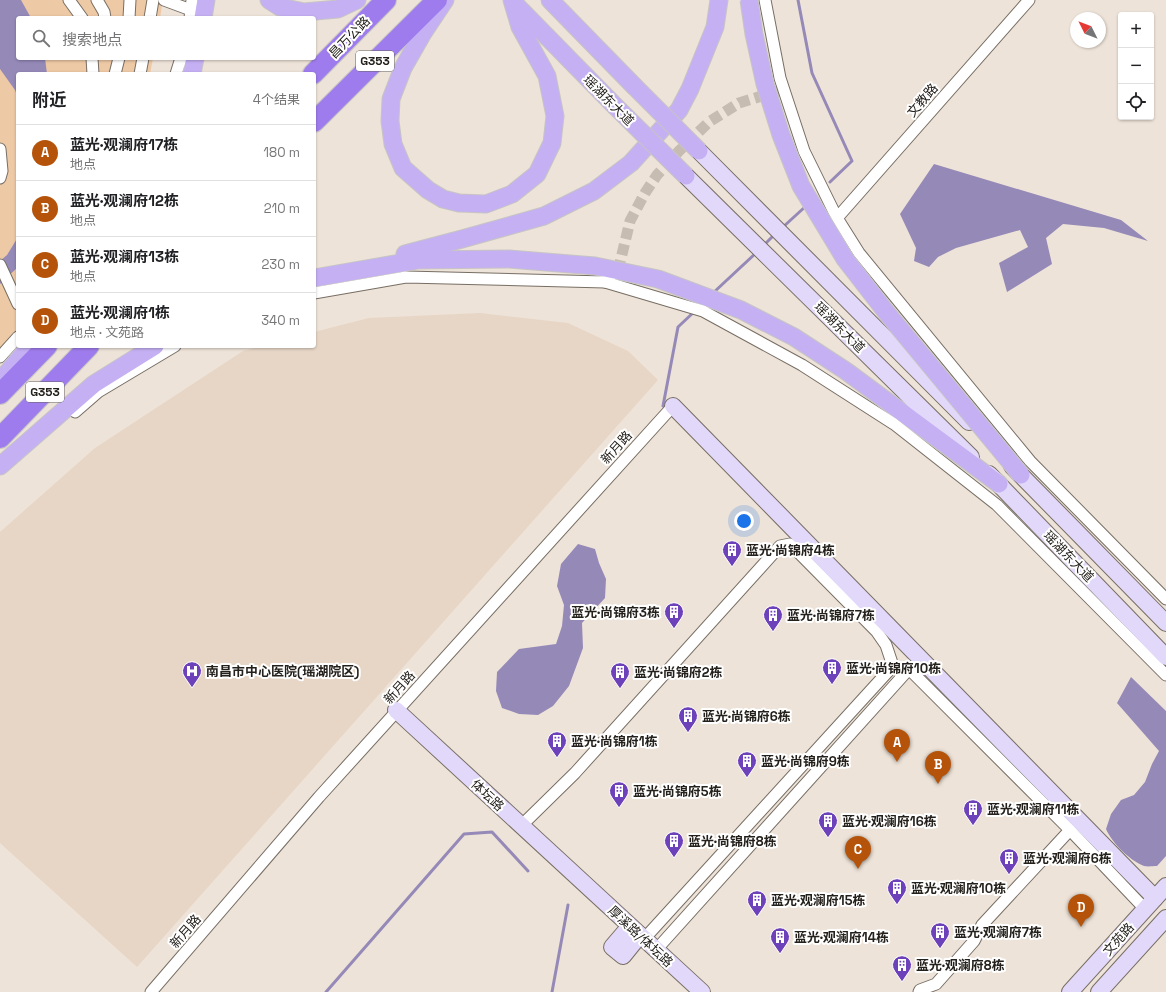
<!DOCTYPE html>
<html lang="zh">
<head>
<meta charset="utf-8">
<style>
	:root { --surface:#fff; --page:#f2f2f2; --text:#202124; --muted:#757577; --line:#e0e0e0; --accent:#b45309 }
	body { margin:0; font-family:"Space Grotesk","Noto Sans SC",sans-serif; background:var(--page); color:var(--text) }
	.controls { position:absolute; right:12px; top:12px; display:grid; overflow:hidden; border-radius:4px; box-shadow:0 1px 3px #0004 }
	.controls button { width:36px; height:36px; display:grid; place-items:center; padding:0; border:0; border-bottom:1px solid var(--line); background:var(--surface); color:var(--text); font:20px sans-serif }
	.compass { position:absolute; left:1070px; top:12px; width:36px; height:36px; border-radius:50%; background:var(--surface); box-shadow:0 1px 3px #0004; rotate:312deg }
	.you { position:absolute; left:744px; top:521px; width:14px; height:14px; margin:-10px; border:3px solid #fff; border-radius:50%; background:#1a73e8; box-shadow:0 0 0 6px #1a73e833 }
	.badge { display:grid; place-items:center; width:26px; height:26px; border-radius:50%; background:var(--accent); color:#fff; font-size:13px; font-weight:700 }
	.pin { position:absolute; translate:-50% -33px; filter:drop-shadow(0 1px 2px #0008) }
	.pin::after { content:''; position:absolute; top:21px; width:14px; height:12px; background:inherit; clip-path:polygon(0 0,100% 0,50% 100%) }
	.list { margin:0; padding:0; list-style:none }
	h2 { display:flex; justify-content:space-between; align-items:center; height:52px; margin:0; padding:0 16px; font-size:17px }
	h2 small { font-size:13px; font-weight:400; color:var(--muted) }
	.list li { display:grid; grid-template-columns:26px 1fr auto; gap:12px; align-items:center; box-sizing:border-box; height:56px; padding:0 16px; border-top:1px solid var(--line) }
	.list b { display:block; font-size:15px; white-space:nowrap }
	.list p { margin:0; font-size:13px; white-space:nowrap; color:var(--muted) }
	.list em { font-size:13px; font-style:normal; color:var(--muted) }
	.icon { flex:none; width:22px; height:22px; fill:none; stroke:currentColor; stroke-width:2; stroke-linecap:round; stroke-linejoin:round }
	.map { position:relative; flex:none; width:1166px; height:992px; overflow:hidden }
	.search { position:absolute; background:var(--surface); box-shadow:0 1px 3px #0004; left:16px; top:16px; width:300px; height:44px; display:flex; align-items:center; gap:10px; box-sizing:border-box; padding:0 14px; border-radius:4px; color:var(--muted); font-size:15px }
	.panel { position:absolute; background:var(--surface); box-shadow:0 1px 3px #0004; left:16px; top:72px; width:300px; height:276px; border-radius:4px }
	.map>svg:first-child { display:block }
	.built { fill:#e7d6c6 }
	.green { fill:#eec9a5 }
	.water { fill:#9589b8 }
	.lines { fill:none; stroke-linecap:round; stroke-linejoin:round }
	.stream { stroke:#9589b8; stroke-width:3 }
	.street-tunnel { stroke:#c6bcb2; stroke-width:11; stroke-dasharray:11 5.5; stroke-linecap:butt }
	.street-casing { stroke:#776e64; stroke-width:13 }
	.secondary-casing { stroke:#776e64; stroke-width:18 }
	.primary-casing { stroke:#c6c5c4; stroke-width:19 }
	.highway-casing { stroke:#c6c5c4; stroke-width:22 }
	.street { stroke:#fff; stroke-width:11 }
	.secondary { stroke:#e2d8fa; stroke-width:16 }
	.primary { stroke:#c5b0f4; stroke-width:17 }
	.highway { stroke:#9f7ced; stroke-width:20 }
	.primary-bridge-casing { stroke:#c6c5c4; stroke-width:19; stroke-linecap:butt }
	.primary-bridge { stroke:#c5b0f4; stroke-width:17 }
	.labels { text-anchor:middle; stroke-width:4; stroke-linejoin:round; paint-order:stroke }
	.shield { fill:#fff; stroke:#666360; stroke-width:1 }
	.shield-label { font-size:12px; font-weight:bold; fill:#24201c }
	.street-label { font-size:13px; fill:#24201c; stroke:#fff }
	.poi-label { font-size:13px; font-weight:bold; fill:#24201c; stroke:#fff; text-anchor:start }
</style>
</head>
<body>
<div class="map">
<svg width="1166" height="992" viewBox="0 0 1166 992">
	<rect width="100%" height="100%" fill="#eee3d8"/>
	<!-- built -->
	<polygon class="built" points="480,313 568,323 628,351 658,380 137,967 0,843 0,532 95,448 243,351 263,346 314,346 314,332 369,318"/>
	<!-- green -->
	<polygon class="green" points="0,0 163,0 160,18 18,18 18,58 153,58 150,74 18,74 18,329 0,348"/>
	<!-- water -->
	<g class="water">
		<polygon points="0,0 21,0 31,18 18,18 18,58 45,58 47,74 18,74 18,98 15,90 0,69"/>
		<polygon points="934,164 1121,220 1148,241 1104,228 1063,224 1046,238 1052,264 1007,292 999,263 1028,247 1020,230 956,248 938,257 929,267 914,261 916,248 900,214"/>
		<polygon points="18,237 18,267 0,284 0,261 7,255"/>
		<polygon points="578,544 595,549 599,563 606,579 605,598 582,623 583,648 569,686 553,706 538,715 519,714 502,708 496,691 497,672 519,649 556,644 562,626 564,605 557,586 561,564"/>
		<path d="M1131,677L1166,711V856L1157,866C1153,866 1148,867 1144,866C1129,860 1112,843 1106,829L1111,814L1121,800L1134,795L1145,782L1152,764L1159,751L1117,703Z"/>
	</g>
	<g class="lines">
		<!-- stream -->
		<g class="stream">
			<polyline points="798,0 812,73 852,161 830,182"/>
			<polyline points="783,227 806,206"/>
			<polyline points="765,244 774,235"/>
			<polyline points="713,293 756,253"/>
			<polyline points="663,406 678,327 695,311"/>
			<polyline points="326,992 464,834 492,832 528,871"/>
			<polyline points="552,992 568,905"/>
		</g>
		<!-- street-tunnel -->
		<polyline class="street-tunnel" points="618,271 630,221 645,193 657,175 679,151 709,122 739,103 784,89"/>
		<defs>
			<g id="street">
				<polyline points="69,0 82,18"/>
				<polyline points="97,0 104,12 105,18"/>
				<polyline points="164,0 191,10"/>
				<polyline points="765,0 780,78 804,151 837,218 859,253 1030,461 1166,599"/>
				<polyline points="129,18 130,0"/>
				<polyline points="150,18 153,0"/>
				<polyline points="190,18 192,0"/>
				<polyline points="92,58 93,74"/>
				<polyline points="115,74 119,58"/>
				<polyline points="140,74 143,58"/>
				<polyline points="176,74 181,58"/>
				<polyline points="0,149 2,171 0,178"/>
				<polyline points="837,218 1029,0"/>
				<polyline points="0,265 18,304"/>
				<polyline points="605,282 703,311 802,365 894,424 997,505 1166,675"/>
				<polyline points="314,293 406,277 605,282 610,278"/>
				<polyline points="0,357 18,337"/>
				<polyline points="75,412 98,392 175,346"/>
				<polyline points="521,826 575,773 780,546 790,544 877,632 886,645 893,666 644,939"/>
				<polyline points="1070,830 1145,909"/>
				<polyline points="656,950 909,669 1070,830 982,925 974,941 936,984 920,990 919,992"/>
				<polyline points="151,992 319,797 673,406"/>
			</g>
			<g id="secondary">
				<polyline points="699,151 969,422"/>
				<polyline points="686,176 971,457"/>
				<polyline points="673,406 1155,898"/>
				<polyline points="1012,466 1166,623"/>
				<polyline points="989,474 1166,657"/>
				<polyline points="396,710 702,992"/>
				<polyline points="630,926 612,947 623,956 640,935"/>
				<polyline points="1070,992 1166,886"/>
				<polyline points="1099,992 1166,918"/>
			</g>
			<g id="primary">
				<polyline points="269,0 280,7 304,12 338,9 357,0"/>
				<polyline points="445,0 423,33 403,68 391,99 390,121 393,144 403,168 428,190 443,199 459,203 486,204 512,194 537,174 552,143 555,116 547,76 520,27 512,0"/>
				<polyline points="550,0 634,86"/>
				<polyline points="514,3 615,106"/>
				<polyline points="203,18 206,0"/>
				<polyline points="192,74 195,58"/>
				<polyline points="405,254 462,239 544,216 594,191 631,163 679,110 690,89 715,27 719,0"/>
				<polyline points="314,278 418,260 509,259 595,266 658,279 741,310 794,337 846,371 999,484"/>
				<polyline points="0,381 30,346"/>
				<polyline points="0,466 94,384 155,346"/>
			</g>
			<g id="highway">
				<polyline points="313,74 386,0"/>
				<polyline points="314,122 437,0"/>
				<polyline points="0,394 47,346"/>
				<polyline points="0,438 89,346"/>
			</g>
		</defs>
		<!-- street casing -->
		<use href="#street" class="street-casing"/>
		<!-- secondary casing -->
		<use href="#secondary" class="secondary-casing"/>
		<!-- primary casing -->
		<use href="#primary" class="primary-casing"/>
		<!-- highway casing -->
		<use href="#highway" class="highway-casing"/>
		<!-- street -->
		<use href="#street" class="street"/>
		<!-- secondary -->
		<use href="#secondary" class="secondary"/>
		<!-- primary -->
		<use href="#primary" class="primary"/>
		<!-- highway -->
		<use href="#highway" class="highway"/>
		<defs>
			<g id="primary-bridge">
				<polyline points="749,0 754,34 765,84 781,135 801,186 845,259 886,312 1021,475"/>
				<polyline points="634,86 699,151"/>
				<polyline points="615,106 686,176"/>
			</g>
		</defs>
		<!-- primary-bridge casing -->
		<use href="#primary-bridge" class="primary-bridge-casing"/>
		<!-- primary-bridge -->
		<use href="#primary-bridge" class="primary-bridge"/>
	</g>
	<!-- icons -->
	<defs>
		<symbol id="building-pin" viewBox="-11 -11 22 30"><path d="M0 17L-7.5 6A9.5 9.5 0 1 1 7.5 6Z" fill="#6d41b9" stroke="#fff"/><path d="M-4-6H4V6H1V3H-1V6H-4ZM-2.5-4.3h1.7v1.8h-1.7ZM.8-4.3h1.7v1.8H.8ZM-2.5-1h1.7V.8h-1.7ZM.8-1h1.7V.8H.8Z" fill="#fff"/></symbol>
		<symbol id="hospital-pin" viewBox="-11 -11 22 30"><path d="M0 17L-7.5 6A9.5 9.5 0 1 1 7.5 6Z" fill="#6d41b9" stroke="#fff"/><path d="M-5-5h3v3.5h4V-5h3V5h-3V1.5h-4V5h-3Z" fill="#fff"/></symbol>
	</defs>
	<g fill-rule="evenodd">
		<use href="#building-pin" x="721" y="539" width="22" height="30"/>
		<use href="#building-pin" x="663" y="601" width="22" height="30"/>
		<use href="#building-pin" x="762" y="604" width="22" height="30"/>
		<use href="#building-pin" x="821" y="657" width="22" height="30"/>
		<use href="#hospital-pin" x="181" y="660" width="22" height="30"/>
		<use href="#building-pin" x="609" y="661" width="22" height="30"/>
		<use href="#building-pin" x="677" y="705" width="22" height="30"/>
		<use href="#building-pin" x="546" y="730" width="22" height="30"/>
		<use href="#building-pin" x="736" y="750" width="22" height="30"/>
		<use href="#building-pin" x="608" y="780" width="22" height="30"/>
		<use href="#building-pin" x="962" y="798" width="22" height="30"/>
		<use href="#building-pin" x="817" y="810" width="22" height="30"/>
		<use href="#building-pin" x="663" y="830" width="22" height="30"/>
		<use href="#building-pin" x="998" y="847" width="22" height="30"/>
		<use href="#building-pin" x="886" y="877" width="22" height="30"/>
		<use href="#building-pin" x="746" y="889" width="22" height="30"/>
		<use href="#building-pin" x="929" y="921" width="22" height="30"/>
		<use href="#building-pin" x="769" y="926" width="22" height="30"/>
		<use href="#building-pin" x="891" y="954" width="22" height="30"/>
	</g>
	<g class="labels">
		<!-- shield labels -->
		<g class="shield">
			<rect x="356" y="51" width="38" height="20" rx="3"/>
			<rect x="26" y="382" width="38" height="20" rx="3"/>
		</g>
		<g class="shield-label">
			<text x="375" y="65">G353</text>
			<text x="45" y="396">G353</text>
		</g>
		<!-- street labels -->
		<g class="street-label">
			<text transform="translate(349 37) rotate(-46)" y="5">昌万公路</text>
			<text transform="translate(609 100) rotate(45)" y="5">瑶湖东大道</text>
			<text transform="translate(922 100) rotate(-49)" y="5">文教路</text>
			<text transform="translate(840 327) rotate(45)" y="5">瑶湖东大道</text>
			<text transform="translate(616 447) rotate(-48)" y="5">新月路</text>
			<text transform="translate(1069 556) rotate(46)" y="5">瑶湖东大道</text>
			<text transform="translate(399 687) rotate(-48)" y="5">新月路</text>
			<text transform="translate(488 795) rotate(43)" y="5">体坛路</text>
			<text transform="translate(185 931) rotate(-49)" y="5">新月路</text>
			<text transform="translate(641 936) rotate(43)" y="5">厚溪路/体坛路</text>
			<text transform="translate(1118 939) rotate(-48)" y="5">文苑路</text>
		</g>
		<!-- poi labels -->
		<g class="poi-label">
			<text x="746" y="555">蓝光·尚锦府4栋</text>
			<text x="660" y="617" text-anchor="end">蓝光·尚锦府3栋</text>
			<text x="787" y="620">蓝光·尚锦府7栋</text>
			<text x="846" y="673">蓝光·尚锦府10栋</text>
			<text x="206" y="676">南昌市中心医院(瑶湖院区)</text>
			<text x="634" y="677">蓝光·尚锦府2栋</text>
			<text x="702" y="721">蓝光·尚锦府6栋</text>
			<text x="571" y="746">蓝光·尚锦府1栋</text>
			<text x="761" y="766">蓝光·尚锦府9栋</text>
			<text x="633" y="796">蓝光·尚锦府5栋</text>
			<text x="987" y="814">蓝光·观澜府11栋</text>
			<text x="842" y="826">蓝光·观澜府16栋</text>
			<text x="688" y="846">蓝光·尚锦府8栋</text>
			<text x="1023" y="863">蓝光·观澜府6栋</text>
			<text x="911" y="893">蓝光·观澜府10栋</text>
			<text x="771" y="905">蓝光·观澜府15栋</text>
			<text x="954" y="937">蓝光·观澜府7栋</text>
			<text x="794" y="942">蓝光·观澜府14栋</text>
			<text x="916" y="970">蓝光·观澜府8栋</text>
		</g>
	</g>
</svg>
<div class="controls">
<button>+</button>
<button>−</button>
<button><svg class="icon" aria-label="locate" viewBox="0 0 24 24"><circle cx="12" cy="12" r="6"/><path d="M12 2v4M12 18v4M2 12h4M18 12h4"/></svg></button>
</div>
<svg class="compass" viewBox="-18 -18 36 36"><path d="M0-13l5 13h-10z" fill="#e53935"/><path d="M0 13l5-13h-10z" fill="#757577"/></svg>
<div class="you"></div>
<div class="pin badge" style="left:897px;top:762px">A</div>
<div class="pin badge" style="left:938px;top:784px">B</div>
<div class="pin badge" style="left:858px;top:869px">C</div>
<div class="pin badge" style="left:1081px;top:927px">D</div>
<div class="search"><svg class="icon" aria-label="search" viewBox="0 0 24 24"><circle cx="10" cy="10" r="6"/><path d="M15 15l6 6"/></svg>搜索地点</div>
<section class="panel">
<h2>附近<small>4个结果</small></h2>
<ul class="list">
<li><span class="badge">A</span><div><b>蓝光·观澜府17栋</b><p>地点</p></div><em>180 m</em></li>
<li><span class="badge">B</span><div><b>蓝光·观澜府12栋</b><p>地点</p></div><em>210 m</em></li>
<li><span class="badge">C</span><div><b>蓝光·观澜府13栋</b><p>地点</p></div><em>230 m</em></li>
<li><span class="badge">D</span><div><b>蓝光·观澜府1栋</b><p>地点 · 文苑路</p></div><em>340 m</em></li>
</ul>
</section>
</div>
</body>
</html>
